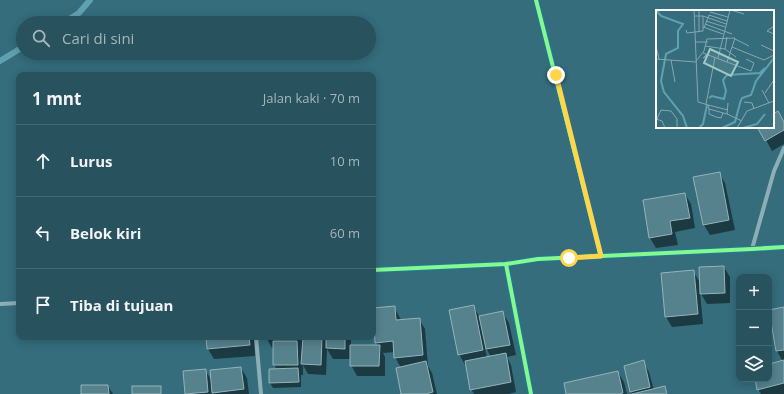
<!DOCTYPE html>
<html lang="id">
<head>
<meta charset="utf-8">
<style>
	:root { --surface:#28525d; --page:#345c66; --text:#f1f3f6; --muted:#a5b6bc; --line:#446972 }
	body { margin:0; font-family:"Open Sans",sans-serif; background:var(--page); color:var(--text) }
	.controls { position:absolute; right:12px; bottom:12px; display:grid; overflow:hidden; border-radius:8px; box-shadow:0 2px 10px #0003 }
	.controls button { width:36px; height:36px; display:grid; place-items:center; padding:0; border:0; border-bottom:1px solid var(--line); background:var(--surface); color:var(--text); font:20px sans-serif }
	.stop { position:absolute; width:12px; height:12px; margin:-9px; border:3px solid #ffd54a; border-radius:50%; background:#fff }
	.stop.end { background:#ffd54a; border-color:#fff; box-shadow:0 1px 4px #0008 }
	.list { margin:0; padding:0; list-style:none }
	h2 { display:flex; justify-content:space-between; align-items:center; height:52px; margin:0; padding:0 16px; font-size:17px }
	h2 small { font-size:13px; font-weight:400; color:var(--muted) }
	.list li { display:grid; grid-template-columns:26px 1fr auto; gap:12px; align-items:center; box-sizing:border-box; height:72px; padding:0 16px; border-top:1px solid var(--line) }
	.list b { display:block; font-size:15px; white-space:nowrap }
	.list em { font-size:13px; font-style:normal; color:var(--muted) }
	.icon { flex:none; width:22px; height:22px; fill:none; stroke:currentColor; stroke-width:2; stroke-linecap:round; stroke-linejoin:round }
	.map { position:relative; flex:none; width:784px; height:394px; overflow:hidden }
	.search { position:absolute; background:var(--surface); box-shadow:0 2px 10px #0003; left:16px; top:16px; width:360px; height:44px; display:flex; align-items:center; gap:10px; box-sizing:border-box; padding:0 14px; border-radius:22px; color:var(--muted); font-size:15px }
	.panel { position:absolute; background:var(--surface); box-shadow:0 2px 10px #0003; left:16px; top:72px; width:360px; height:268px; border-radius:8px }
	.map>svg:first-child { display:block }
	.shadow { fill:#0007; fill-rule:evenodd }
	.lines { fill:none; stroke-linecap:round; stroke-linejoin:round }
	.stream { stroke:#60a1b1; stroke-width:6 }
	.building { fill:#56828e; stroke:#94b3bb }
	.street { stroke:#8daeb7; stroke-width:4 }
	.cycleway-casing { stroke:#187e99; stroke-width:6 }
	.cycleway { stroke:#87f88f; stroke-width:4 }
	.route { stroke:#ffd54a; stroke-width:5 }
	.inset-river { fill:none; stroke:#60a1b1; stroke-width:2 }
	.inset-road { fill:none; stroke:#86a7b0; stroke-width:1 }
	.view { fill:#9fc8c5; fill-opacity:0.15; stroke:#9fc8c5; stroke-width:2 }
	.inset-edge { fill:none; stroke:#fff; stroke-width:2 }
</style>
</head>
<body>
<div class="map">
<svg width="784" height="394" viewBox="0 0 784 394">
	<rect width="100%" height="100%" fill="#356d7c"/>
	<!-- shadow -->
	<g class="shadow">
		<polygon points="773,115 784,124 784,144 772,151 759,127 773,127"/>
		<polygon points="719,173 725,183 735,230 710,235 704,225"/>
		<polygon points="685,194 691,204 695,228 675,232 678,245 656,248 650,238 644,201"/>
		<polygon points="724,267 730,277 730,303 707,304 700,292 703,324 672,327 666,317 693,271 701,284"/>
		<path d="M473,306L479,316L503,313L509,323L516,355L507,357L511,365L516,392L509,394H474L471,389L467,365H465L459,354ZM485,348H486L491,357L487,358Z"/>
		<polygon points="394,307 400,318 401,320 419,319 425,329 428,366 432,373 437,394 403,394 401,368 395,357 395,352 383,353 385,357 385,376 357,376 351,365 351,359 333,359 327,349 326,375 308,374 303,365 303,375 301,375 301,387 273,388 270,383 277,370 274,364 274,348 272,348 266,337 351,337 351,346 378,346 376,343"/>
		<polygon points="784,308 784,394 761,394 758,389 756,379 769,379 769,365 783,362 777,351 769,311"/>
		<polygon points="207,337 254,337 255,356 214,359 208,349"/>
		<polygon points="643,362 649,372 654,390 664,387 668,394 633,394 631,392"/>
		<polygon points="241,368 247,378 249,394 214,394 212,391 213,394 186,394 184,372 205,370 212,381"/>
		<polygon points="618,372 624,382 627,394 567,394"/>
		<polygon points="108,386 113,394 82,394"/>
	</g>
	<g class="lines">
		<!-- stream -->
		<g class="stream">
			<polyline points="63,23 79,13 90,0"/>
			<polyline points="0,61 23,47"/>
		</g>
	</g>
	<!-- building -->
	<g class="building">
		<polygon points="778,111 784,122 784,130 765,141 757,127 773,127 773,114"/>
		<polygon points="720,172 729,220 703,225 693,177"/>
		<polygon points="685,193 690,218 670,221 672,234 649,238 643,200"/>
		<polygon points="724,266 725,293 700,294 699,267"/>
		<polygon points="694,270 698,314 665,317 661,273"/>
		<polygon points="474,305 483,350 458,355 449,310"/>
		<polygon points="395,306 396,320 420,318 423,355 394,358 393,341 375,343 373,308"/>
		<polygon points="784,307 784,350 776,351 769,310"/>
		<polygon points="503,311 510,345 486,349 479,316"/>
		<polygon points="206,337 249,337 250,345 207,349"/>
		<polygon points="265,337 296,337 296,339"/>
		<polygon points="303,337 322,337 321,365 301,364"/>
		<polygon points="326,337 345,337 345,349 326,348"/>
		<polygon points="273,341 297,341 298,365 273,365"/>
		<polygon points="350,345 380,345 379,366 350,366"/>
		<polygon points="506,353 511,382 470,390 465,361"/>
		<polygon points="644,360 650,387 630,392 624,366"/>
		<polygon points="784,360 784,383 757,390 755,379 769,379 769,364"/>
		<polygon points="426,361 433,392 426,394 401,394 396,368"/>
		<polygon points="241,367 244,389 212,393 210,370"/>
		<polygon points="298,368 299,382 269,383 269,369"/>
		<polygon points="206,369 208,392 185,394 183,371"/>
		<polygon points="618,371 623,393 619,394 566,394 564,383"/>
		<polygon points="81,385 108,385 109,394 81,394"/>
		<rect x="132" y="386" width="29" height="8"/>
		<polygon points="665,386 667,394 632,394"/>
	</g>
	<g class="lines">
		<!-- street -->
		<g class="street">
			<polyline points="536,0 601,256"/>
			<polyline points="752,249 774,171 784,148"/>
			<polyline points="506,264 531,394"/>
			<polyline points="373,270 506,264 538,259 752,249 784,247"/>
			<polyline points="0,304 19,303"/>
			<polyline points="256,337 261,394"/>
		</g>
		<defs>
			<g id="cycleway">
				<polyline points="536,0 601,256"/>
				<polyline points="506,264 531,394"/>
				<polyline points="373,270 506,264 538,259 752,249 784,247"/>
			</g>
		</defs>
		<!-- cycleway casing -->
		<use href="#cycleway" class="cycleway-casing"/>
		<!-- cycleway -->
		<use href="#cycleway" class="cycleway"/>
	</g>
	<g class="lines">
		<!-- route -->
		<polyline class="route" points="556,75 601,256 569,258"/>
	</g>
	<!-- overview -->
	<g transform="translate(656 10)">
		<rect width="118" height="118" fill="#356d7c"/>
		<path class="inset-river" d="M0,0L5,6L27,14L22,21V38L10,44L5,71L8,82L27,106L31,118M53,88L56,86L68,89L70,81L67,70L71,65L104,63L109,58M43,118L47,114L51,95M66,118L79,112L84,93L86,88L95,85L100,71L118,48M87,118L101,114L109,104"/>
		<path class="inset-road" d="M38,0L42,92L52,95L53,99L71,104L72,93M43,0V21M75,0L88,4M54,2L72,7M38,6H47L70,14M50,11L69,17M49,14L76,24M118,16L111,21L118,24M47,17L67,24M48,18L53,5L71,11M30,20L31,23L47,21V6M79,29L93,36M39,32H52M105,35L118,41M0,36L3,49M49,36L69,39L80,47M76,37L108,50L118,45M69,39L71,27M51,44L47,48L53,45M62,48L74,0M0,49L40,52M15,50L19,72M40,51L48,41L51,29L79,28L71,52L47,43M71,52L95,61L98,53L90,49M106,80L113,93M109,83L118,70M88,92L96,93L98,99M50,94L59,47M52,95L72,100M53,99V104L60,107L65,108L67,103M71,104L86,111M0,109L6,111L9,118M1,109L5,100L15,101L21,109V118M81,118L91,101L118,91"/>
		<path class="view" d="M54,39L82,52L75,66L48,53Z"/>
		<rect width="118" height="118" class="inset-edge"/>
	</g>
</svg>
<div class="controls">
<button>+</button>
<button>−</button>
<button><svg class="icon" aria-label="layers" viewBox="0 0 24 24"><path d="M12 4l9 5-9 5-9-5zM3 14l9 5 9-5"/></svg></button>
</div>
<div class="stop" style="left:569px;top:258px"></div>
<div class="stop end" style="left:556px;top:75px"></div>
<div class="search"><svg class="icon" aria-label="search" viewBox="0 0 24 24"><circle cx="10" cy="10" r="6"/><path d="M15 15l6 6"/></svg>Cari di sini</div>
<section class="panel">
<h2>1 mnt<small>Jalan kaki · 70 m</small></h2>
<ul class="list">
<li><svg class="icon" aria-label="ahead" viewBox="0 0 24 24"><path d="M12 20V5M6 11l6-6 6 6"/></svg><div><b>Lurus</b></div><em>10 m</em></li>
<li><svg class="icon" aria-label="left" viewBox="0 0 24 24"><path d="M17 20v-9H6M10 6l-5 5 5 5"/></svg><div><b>Belok kiri</b></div><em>60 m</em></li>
<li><svg class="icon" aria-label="arrive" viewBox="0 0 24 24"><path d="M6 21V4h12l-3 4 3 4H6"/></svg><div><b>Tiba di tujuan</b></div></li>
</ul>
</section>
</div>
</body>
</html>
